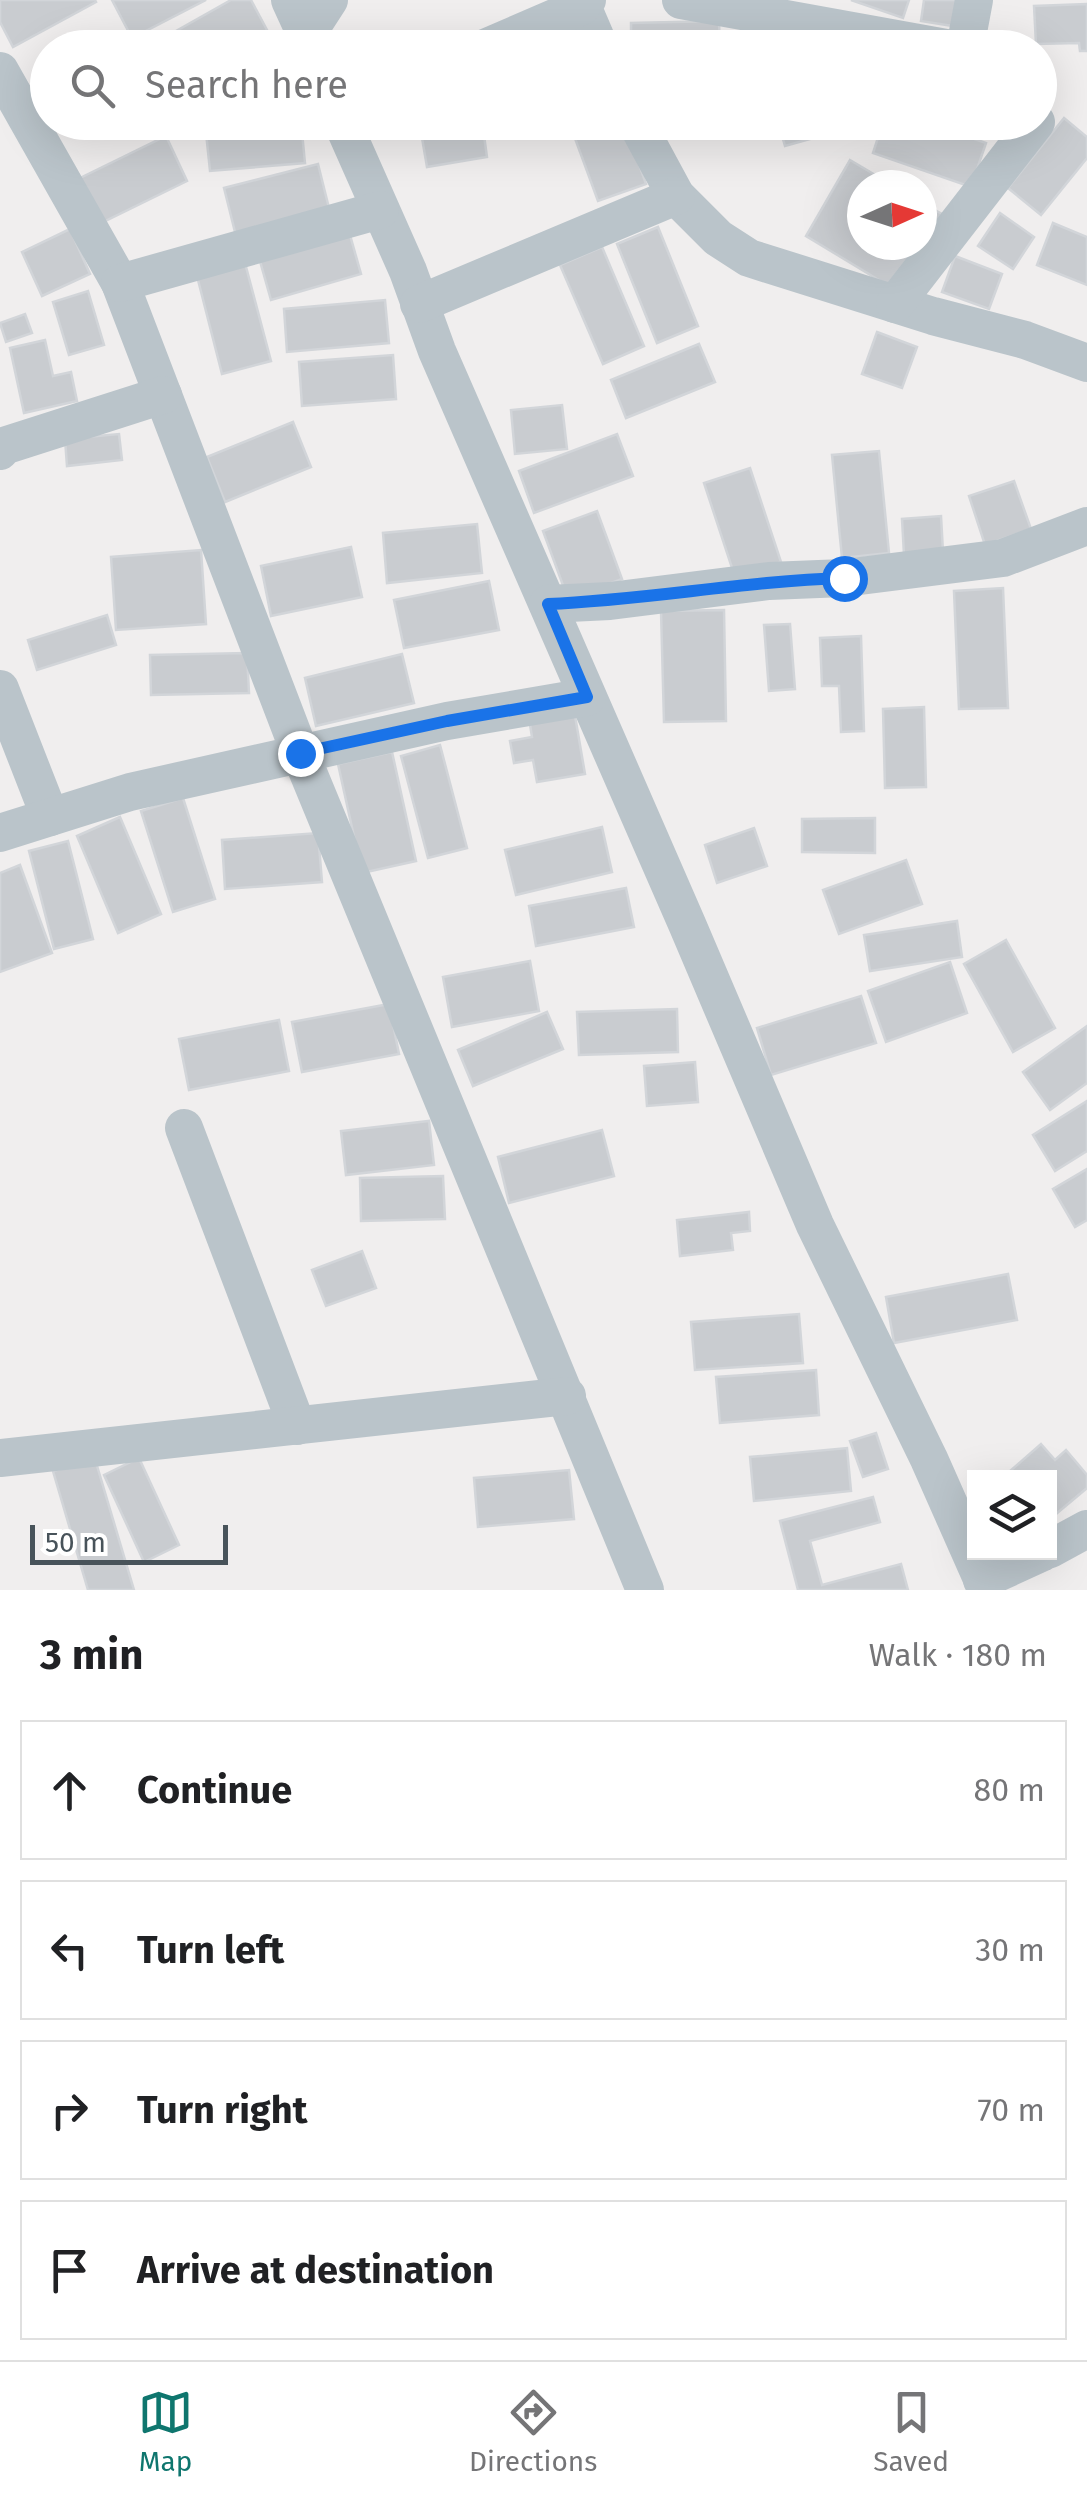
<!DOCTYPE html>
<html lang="en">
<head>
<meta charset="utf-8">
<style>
	:root { --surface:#fff; --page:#f6f6f6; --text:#202124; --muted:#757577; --line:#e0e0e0; --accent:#0f766e }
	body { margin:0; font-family:"Fira Sans",sans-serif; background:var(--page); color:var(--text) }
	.controls { position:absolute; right:30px; bottom:30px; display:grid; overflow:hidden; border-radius:0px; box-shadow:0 10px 40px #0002 }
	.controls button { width:90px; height:90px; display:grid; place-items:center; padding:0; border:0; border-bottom:2px solid var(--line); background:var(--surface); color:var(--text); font:50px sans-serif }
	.compass { position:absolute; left:847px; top:170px; width:90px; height:90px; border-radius:50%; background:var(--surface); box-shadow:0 10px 40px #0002; rotate:87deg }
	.scale { position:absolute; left:30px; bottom:25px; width:198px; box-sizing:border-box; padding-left:10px; border:5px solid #48535a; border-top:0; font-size:28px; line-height:35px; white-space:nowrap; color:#48535a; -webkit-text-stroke:8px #fff; paint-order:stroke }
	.stop { position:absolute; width:30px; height:30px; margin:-22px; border:8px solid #1a73e8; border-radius:50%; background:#fff }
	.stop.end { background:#1a73e8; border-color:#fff; box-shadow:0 2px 10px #0008 }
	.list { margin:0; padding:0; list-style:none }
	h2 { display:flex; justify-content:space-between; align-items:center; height:130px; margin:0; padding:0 40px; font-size:42px }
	h2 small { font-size:32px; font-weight:400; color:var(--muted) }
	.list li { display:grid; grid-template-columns:65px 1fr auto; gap:30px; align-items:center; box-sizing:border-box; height:140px; margin:0 20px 20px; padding:0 20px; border:2px solid var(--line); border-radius:0px }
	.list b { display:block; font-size:38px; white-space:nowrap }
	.list em { font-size:32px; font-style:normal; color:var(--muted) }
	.icon { flex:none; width:55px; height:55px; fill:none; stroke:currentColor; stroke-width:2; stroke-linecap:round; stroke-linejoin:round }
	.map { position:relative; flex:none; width:1087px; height:1590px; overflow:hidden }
	.search { position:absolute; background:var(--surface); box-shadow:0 10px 40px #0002; left:30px; right:30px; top:30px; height:110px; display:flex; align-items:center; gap:25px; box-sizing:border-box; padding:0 35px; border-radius:55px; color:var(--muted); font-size:38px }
	.sheet { height:770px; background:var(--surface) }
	nav { display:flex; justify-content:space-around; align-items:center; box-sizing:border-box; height:140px; border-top:2px solid var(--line); background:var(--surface); font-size:28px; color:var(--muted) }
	nav a { display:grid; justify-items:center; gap:5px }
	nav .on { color:var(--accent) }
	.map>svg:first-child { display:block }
	.building { fill:#c9ccd0; stroke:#d2d5d9; stroke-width:2.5 }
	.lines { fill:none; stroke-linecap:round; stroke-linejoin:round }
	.minor { stroke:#bac4ca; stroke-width:38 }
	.route { stroke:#1a73e8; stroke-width:12 }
</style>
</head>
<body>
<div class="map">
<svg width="1087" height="1590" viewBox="0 0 1087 1590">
	<rect width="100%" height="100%" fill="#f0eeee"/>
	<!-- building -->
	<g class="building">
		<polygon points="0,0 95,0 96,2 13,47 0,22"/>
		<polygon points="112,0 206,0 132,38"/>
		<polygon points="231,0 251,0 267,30 235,48 146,48"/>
		<polygon points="851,0 909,0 903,18"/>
		<polygon points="924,0 962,0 959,27 921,21"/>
		<polygon points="1087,4 1087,51 1080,51 1079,43 1036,44 1034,6"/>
		<polygon points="719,21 720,48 631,48 631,23"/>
		<polygon points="805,37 808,48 765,48"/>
		<polygon points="1064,118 1087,137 1087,158 1041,215 1008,188"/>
		<polygon points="301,122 305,163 210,171 205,123"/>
		<polygon points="569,122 624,122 646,184 598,201"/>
		<polygon points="778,122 829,122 832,133 785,146"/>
		<polygon points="837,122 878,122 875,133"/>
		<polygon points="883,122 926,122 986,143 971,187 873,153"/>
		<polygon points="969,122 1014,122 1008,138"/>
		<polygon points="483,128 487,157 427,167 422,138"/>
		<polygon points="166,136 187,181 99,224 78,179"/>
		<polygon points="850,160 892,185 862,185 862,245 922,245 922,203 942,214 897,291 806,236"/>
		<polygon points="318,164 330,212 236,236 224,188"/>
		<polygon points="1000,213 1034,237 1013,269 978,246"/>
		<polygon points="1053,223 1087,237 1087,285 1037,265"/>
		<polygon points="658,227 698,326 657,343 617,244"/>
		<polygon points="70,229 90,274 42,296 22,252"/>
		<polygon points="350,235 361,274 271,300 260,261"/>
		<polygon points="602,247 644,346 603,364 560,265"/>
		<polygon points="955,256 1002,274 989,309 942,292"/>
		<polygon points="245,263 271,361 222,374 197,276"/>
		<polygon points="88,291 104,345 69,355 53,302"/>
		<polygon points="385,300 389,343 287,352 284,309"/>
		<polygon points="25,314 32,333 6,342 0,323"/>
		<polygon points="877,332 917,347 902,388 862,374"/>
		<polygon points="45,340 53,376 71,372 77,401 24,413 10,348"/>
		<polygon points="699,344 715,382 626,418 611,380"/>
		<polygon points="393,355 396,399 302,406 299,362"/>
		<polygon points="562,405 567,449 515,454 511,410"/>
		<polygon points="293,422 311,467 225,502 207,457"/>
		<polygon points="119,434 122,460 67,466 65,439"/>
		<polygon points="617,434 633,476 534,513 519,471"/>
		<polygon points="879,451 889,553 842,558 832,455"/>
		<polygon points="750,468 781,562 735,577 704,483"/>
		<polygon points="1014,481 1031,529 985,545 969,496"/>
		<polygon points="597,511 622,579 568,599 543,531"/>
		<polygon points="941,516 943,552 904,555 902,519"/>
		<polygon points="477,524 482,573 387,583 383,533"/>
		<polygon points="351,547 362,597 271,616 261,566"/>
		<polygon points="201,550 206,624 116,630 111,557"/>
		<polygon points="489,581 499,630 404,648 394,600"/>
		<polygon points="1003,588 1008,708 959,709 954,591"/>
		<polygon points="724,610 726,721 664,722 661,611"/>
		<polygon points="107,615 116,645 37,670 28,640"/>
		<polygon points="790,624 795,689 769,691 764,625"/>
		<polygon points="861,636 864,731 841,732 839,686 822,686 820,638"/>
		<polygon points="247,653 249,693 151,695 150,655"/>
		<polygon points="402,654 414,703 316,726 305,678"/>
		<polygon points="924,707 926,787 885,788 883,709"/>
		<polygon points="574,710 585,774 537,782 533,760 514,763 510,741 532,737 529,718"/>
		<polygon points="440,745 467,848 428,858 401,756"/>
		<polygon points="392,752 416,861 362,873 338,764"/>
		<polygon points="183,798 215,899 173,912 141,811"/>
		<polygon points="120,817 161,914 118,933 77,836"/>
		<polygon points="875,818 875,853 802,852 802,819"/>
		<polygon points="602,827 612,872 516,895 505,850"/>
		<polygon points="754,828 767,866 717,883 705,845"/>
		<polygon points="318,833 322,882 225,889 222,840"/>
		<polygon points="68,841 93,939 54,949 29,851"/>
		<polygon points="906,860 922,904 839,934 823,890"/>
		<polygon points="20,865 52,953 0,972 0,873"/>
		<polygon points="626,888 634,927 536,946 529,906"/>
		<polygon points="957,921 962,957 870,971 864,935"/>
		<polygon points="1006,940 1055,1028 1013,1052 964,964"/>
		<polygon points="530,961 539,1011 452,1027 443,977"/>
		<polygon points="950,962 967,1013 886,1042 868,991"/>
		<polygon points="861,996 876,1043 771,1075 757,1028"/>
		<polygon points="389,1004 399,1054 302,1072 292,1022"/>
		<polygon points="677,1009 678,1052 579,1055 577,1012"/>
		<polygon points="547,1012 563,1049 473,1086 458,1050"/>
		<polygon points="279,1020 289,1071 189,1090 179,1039"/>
		<polygon points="1087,1026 1087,1083 1050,1110 1023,1072"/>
		<polygon points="695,1062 698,1102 647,1106 644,1066"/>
		<polygon points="1087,1101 1087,1151 1055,1171 1033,1135"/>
		<polygon points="429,1121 434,1165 346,1175 341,1131"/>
		<polygon points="602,1130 614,1176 509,1203 498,1157"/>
		<polygon points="1087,1169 1087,1220 1075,1227 1053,1189"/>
		<polygon points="443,1176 445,1219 361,1221 360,1178"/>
		<polygon points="749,1212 750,1231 731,1233 733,1250 680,1256 677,1220"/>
		<polygon points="362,1251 376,1288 326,1306 312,1270"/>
		<polygon points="1008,1274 1017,1320 894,1343 886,1297"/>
		<polygon points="799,1314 803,1363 695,1370 691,1322"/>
		<polygon points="816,1370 819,1415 720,1423 716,1377"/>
		<polygon points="876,1433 888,1469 863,1477 850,1441"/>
		<polygon points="1041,1444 1055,1460 1066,1450 1087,1475 1087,1488 1050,1519 1050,1478 1002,1478"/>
		<polygon points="847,1448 851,1491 754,1501 750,1457"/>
		<polygon points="139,1458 179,1545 144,1562 104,1475"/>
		<polygon points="95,1459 134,1590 88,1590 53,1471"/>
		<polygon points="569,1470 574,1519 478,1527 474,1478"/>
		<polygon points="873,1497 880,1522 810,1541 822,1585 901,1564 908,1590 798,1590 780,1521"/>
	</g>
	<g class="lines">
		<!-- minor -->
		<g class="minor">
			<polyline points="290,0 312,48"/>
			<polyline points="587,0 582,6 600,48"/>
			<polyline points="681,0 946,48"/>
			<polyline points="307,34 329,0"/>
			<polyline points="485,48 582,6"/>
			<polyline points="965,48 974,0"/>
			<polyline points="0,71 120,283 300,753 645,1590"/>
			<polyline points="342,122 408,271 437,351 687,924 815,1225 929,1459 987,1590"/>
			<polyline points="636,122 676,196 718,238 749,258 933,316 1025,340 1087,363"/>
			<polyline points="120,283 380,210"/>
			<polyline points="419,304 676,196"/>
			<polyline points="895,304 1036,122"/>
			<polyline points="0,451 4,446 163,395"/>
			<polyline points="548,604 610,601 769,581 844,578 1003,558 1087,526"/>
			<polyline points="0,689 50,817"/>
			<polyline points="0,833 130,792 447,721 587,697"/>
			<polyline points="184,1128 297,1426"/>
			<polyline points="0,1458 567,1396"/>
			<polyline points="1050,1549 1087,1529"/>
			<polyline points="982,1580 1043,1552"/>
		</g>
	</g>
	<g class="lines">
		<!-- route -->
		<path class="route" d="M300,753L447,721L587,697L548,604C647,600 744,581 844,578"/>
	</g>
</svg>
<div class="controls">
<button><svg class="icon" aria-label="layers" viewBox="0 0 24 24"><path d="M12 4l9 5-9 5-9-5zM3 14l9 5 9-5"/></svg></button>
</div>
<svg class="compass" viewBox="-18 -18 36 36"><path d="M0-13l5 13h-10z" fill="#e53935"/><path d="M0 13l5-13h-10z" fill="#757577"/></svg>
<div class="scale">50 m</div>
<div class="stop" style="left:844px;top:578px"></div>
<div class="stop end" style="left:300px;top:753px"></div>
<div class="search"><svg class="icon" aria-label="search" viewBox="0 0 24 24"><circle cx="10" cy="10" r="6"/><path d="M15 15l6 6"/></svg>Search here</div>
</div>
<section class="sheet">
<h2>3 min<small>Walk · 180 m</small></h2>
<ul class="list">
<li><svg class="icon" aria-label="ahead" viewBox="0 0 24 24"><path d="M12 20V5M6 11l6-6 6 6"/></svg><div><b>Continue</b></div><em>80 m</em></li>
<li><svg class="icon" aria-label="left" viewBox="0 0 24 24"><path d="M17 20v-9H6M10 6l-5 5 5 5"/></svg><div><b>Turn left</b></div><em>30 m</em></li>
<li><svg class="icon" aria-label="right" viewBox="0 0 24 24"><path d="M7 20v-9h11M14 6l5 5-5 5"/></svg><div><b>Turn right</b></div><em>70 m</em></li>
<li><svg class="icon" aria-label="arrive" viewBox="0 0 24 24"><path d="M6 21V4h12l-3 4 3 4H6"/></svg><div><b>Arrive at destination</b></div></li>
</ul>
</section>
<nav>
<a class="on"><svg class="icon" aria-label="map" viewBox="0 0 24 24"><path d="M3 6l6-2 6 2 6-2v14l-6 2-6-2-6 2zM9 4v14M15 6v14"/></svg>Map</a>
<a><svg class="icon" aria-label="directions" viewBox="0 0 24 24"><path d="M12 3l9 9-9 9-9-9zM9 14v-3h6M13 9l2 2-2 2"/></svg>Directions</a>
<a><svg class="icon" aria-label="saved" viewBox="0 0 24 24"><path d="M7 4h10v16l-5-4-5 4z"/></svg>Saved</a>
</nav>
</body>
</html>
